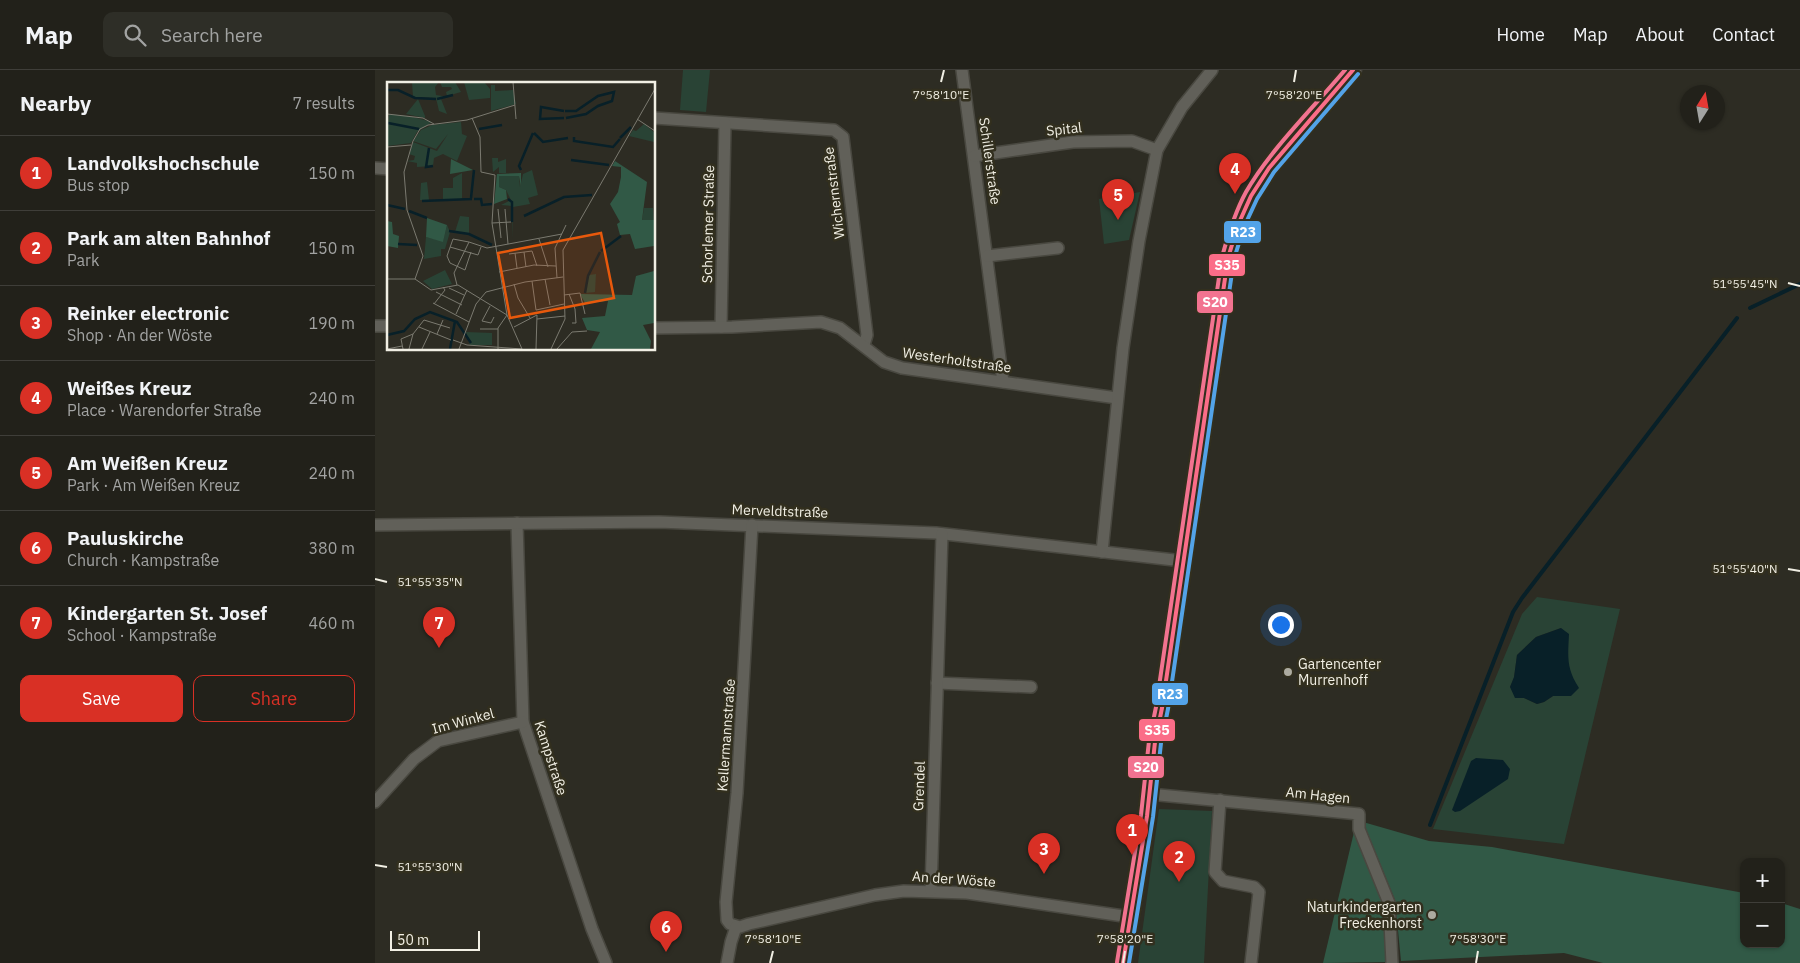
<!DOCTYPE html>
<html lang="en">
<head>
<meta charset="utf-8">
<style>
	:root { --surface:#22211a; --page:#2e2e27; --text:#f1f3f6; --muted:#a2a3a2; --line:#3f3e39; --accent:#d93025 }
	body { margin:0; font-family:"IBM Plex Sans",sans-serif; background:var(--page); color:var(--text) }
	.controls { position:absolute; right:15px; bottom:15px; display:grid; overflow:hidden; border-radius:10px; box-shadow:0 1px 4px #0004 }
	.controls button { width:45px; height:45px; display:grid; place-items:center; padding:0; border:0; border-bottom:1px solid var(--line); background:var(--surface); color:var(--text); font:25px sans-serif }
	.compass { position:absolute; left:1305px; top:15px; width:45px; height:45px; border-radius:50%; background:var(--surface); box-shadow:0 1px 4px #0004; rotate:11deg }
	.scale { position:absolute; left:15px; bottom:12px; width:90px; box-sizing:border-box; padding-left:5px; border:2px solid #f1efe4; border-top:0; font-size:14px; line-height:18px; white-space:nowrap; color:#f1efe4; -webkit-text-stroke:4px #322f1e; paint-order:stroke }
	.you { position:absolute; left:905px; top:554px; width:18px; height:18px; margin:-12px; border:4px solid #fff; border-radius:50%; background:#1a73e8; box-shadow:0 0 0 8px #1a73e833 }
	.badge { display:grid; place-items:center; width:32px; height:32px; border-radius:50%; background:var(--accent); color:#fff; font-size:16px; font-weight:700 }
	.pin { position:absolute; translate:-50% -41px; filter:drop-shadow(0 1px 2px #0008) }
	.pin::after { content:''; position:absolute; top:26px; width:18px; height:15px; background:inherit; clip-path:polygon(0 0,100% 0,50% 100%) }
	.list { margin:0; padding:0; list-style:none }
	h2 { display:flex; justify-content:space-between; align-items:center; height:65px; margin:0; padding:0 20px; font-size:21px }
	h2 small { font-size:16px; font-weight:400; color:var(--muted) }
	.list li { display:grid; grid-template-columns:32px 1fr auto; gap:15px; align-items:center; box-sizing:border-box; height:75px; padding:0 20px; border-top:1px solid var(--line) }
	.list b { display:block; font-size:19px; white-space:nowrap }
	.list p { margin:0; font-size:16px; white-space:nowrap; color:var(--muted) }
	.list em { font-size:16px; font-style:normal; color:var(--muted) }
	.actions { display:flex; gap:10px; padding:15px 20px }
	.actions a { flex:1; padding:11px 0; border:1px solid var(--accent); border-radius:10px; text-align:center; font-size:18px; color:var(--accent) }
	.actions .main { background:var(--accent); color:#fff }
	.icon { flex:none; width:28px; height:28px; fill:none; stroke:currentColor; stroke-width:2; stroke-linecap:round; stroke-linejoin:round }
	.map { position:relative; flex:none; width:1425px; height:893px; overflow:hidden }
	header { display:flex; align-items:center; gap:30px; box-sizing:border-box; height:70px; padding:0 25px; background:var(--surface); border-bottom:1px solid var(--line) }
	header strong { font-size:24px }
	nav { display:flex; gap:28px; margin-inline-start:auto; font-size:18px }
	.search { width:350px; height:45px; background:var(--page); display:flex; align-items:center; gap:12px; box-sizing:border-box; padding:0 18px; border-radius:10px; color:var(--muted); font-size:19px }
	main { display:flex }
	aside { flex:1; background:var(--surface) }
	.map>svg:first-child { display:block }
	.green { fill:#294335; fill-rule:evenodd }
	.forest { fill:#315946 }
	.water { fill:#082028 }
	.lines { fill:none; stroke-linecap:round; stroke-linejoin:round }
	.stream { stroke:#082028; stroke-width:4 }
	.street-casing { stroke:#494840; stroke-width:14 }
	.secondary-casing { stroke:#494840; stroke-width:19 }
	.street { stroke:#616059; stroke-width:11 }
	.secondary { stroke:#635e58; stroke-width:16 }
	.bus-1-casing { stroke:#322f1e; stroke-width:8 }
	.bus-2-casing { stroke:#322f1e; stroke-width:8 }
	.bus-3-casing { stroke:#322f1e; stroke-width:8 }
	.bus-1 { stroke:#fb6d88; stroke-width:4 }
	.bus-2 { stroke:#53a3e8; stroke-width:4 }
	.bus-3 { stroke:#f27390; stroke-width:4 }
	.ticks { fill:none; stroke:#f1efe4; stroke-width:2 }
	.poi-dot { fill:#acaba0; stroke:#322f1e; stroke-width:2 }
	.labels { text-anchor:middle; stroke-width:5; stroke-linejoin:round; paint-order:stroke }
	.street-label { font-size:14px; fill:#f1efe4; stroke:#322f1e }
	.poi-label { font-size:14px; fill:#f1efe4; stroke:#322f1e; text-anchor:start }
	.inset-river { fill:none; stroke:#082028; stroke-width:2.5 }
	.inset-road { fill:none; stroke:#7b7a70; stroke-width:1 }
	.view { fill:#e8590c; fill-opacity:0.15; stroke:#e8590c; stroke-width:2.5 }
	.inset-edge { fill:none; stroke:#f1efe4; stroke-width:2.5 }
	.ticks-label { font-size:12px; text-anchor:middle; fill:#f1efe4; stroke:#322f1e; stroke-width:5; stroke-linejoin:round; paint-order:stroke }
	.line-badge { stroke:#322f1e; stroke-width:2 }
	.badge-label { font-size:14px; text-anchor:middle; font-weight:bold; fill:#fff }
</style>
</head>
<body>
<header>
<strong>Map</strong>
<div class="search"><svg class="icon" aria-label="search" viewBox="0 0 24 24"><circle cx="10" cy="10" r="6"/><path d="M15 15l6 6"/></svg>Search here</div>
<nav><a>Home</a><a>Map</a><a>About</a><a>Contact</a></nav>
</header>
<main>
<aside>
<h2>Nearby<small>7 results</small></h2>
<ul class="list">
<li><span class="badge">1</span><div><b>Landvolkshochschule</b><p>Bus stop</p></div><em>150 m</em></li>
<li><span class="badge">2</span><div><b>Park am alten Bahnhof</b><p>Park</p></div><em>150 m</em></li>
<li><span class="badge">3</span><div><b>Reinker electronic</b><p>Shop · An der Wöste</p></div><em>190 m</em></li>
<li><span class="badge">4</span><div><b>Weißes Kreuz</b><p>Place · Warendorfer Straße</p></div><em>240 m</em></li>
<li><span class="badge">5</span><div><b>Am Weißen Kreuz</b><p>Park · Am Weißen Kreuz</p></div><em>240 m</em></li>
<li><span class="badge">6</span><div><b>Pauluskirche</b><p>Church · Kampstraße</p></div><em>380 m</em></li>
<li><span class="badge">7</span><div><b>Kindergarten St. Josef</b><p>School · Kampstraße</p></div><em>460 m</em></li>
</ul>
<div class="actions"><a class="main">Save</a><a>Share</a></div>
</aside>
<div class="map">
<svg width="1425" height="893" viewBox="0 0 1425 893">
	<rect width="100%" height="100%" fill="#2d2c23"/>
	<!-- green -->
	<g class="green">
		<polygon points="308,0 335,0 331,42 305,40"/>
		<polygon points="765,122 754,170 729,174 724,129"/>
		<path d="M1162,527L1245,539L1189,774L1058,759L1147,544ZM1186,558L1193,579L1192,591L1197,607L1196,626H1178L1169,632L1162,634L1149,628L1135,617L1139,608L1142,585L1161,567Z"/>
		<polygon points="784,739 837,741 829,893 763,893"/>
	</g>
	<!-- forest -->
	<g class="forest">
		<polygon points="988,752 1054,771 1117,777 1369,823 1369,874 1406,874 1406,833 1425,839 1425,893 1228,893 1189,883 1026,891 1020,830"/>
		<polygon points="979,762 1009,836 1011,892 948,893"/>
	</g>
	<!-- water -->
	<g class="water">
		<path d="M1186,558L1194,564C1193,587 1191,598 1204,618L1196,626H1178L1169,632L1162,634L1149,628H1140L1135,617L1139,607L1142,585L1161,567Z"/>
		<polygon points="1101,688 1128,690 1135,699 1133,709 1085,741 1080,742 1077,740 1096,691"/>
	</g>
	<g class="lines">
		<!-- stream -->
		<g class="stream">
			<polyline points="1375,238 1425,214"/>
			<polyline points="1055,755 1138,542 1147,528 1362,248"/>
		</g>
		<defs>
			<g id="street">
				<polyline points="587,0 628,312"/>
				<polyline points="279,48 459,60 468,67 492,265 489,275"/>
				<polyline points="599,86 698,72 757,71 782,80"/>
				<polyline points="0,98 14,99"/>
				<polyline points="612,186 683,178"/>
				<polyline points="0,256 14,256"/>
				<polyline points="346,257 350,53"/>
				<polyline points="279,258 357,257 446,252 465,258 509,292 527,298 742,328"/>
				<polyline points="142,453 148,652 217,859 231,893"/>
				<polyline points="0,455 284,452 561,463 808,491"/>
				<polyline points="377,455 362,723 351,832 352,850 355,854 365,857 374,854 500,825 529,821 592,823 755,847"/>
				<polyline points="727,482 748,278 764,171 782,80 807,37 837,0"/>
				<polyline points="562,613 656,617"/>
				<polyline points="774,724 984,744 984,759 1014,833 1017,893"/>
				<polyline points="845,730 840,802 848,811 879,817 884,822 876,893"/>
				<polyline points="0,732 39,689 63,671 148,652"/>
				<polyline points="556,820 567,464"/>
				<polyline points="352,893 356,872 361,857"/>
			</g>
			<polyline id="secondary" points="748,893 772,746 780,672 787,638 853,188 863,155 876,126 894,98 978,0"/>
		</defs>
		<!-- street casing -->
		<use href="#street" class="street-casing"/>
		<!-- secondary casing -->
		<use href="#secondary" class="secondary-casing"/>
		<!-- street -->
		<use href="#street" class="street"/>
		<!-- secondary -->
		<use href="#secondary" class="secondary"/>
		<defs>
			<polyline id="bus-1" points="748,893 772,746 780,672 787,638 853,188 863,155 876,126 894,98 978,0"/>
			<polyline id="bus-2" points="754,893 778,747 786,673 793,639 859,189 869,157 882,129 899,102 983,4"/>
			<path id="bus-3" d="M742,892L766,745L774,671L781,637L847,187C853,165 860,142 871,122C895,80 938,38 970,0"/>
		</defs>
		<!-- bus-1 casing -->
		<use href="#bus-1" class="bus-1-casing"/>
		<!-- bus-2 casing -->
		<use href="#bus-2" class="bus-2-casing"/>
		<!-- bus-3 casing -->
		<use href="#bus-3" class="bus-3-casing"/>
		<!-- bus-1 -->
		<use href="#bus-1" class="bus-1"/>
		<!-- bus-2 -->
		<use href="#bus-2" class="bus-2"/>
		<!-- bus-3 -->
		<use href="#bus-3" class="bus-3"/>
	</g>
	<!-- ticks -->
	<path class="ticks" d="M566,12L569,0M919,12L921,0M1413,213L1425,216M1413,499L1425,501M0,509L12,512M0,795L12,797M395,893L398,881M748,893L750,881M1101,893L1103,881"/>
	<!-- markers -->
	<g class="poi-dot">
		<circle cx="913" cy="602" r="5"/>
		<circle cx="1057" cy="845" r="5"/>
	</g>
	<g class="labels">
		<!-- street labels -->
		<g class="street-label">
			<text transform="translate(689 59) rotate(-6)" y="5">Spital</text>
			<text transform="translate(615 91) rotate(82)" y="5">Schillerstraße</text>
			<text transform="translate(459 123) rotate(-97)" y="5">Wichernstraße</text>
			<text transform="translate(333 154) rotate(-89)" y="5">Schorlemer Straße</text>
			<text transform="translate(582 290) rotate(8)" y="5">Westerholtstraße</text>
			<text transform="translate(405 441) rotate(2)" y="5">Merveldtstraße</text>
			<text transform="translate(88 651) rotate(-15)" y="5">Im Winkel</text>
			<text transform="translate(351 665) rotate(-86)" y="5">Kellermannstraße</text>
			<text transform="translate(176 688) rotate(72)" y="5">Kampstraße</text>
			<text transform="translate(544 716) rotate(-88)" y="5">Grendel</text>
			<text transform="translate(943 725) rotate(6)" y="5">Am Hagen</text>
			<text transform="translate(579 809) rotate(4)" y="5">An der Wöste</text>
		</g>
		<!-- poi labels -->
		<g class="poi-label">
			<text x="923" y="599">Gartencenter<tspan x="923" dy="16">Murrenhoff</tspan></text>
			<text x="1047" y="842" text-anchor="end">Naturkindergarten<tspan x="1047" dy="16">Freckenhorst</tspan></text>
		</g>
	</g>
	<!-- overview -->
	<g transform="translate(12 12)">
		<rect width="268" height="268" fill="#2d2c23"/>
		<path d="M25,0H52L48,5L49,13L61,15L54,17L60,32L52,29L49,16L26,15ZM53,0H68L74,10L60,14L59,10L65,7L64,5H55ZM77,0L98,1L103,7V16L82,18ZM104,3H108V9L126,8L129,22L104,29ZM31,17L38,34V36L19,32ZM2,32L22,34L45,40L30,50L24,61L0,64L1,42L23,45L1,41ZM74,40L75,52L80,54L70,79L56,72L47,76L46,84L30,85V81L20,79L27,78L28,74L22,72L26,60L50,69L61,52L49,67L26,59L34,48L45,43ZM257,42L267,50V60L242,54L246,48L249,49ZM105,76H111V80L119,77V91H112V85L106,90ZM145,88L151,113L141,116L143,122L126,125L125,157V124L114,123L124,118L119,108L112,105V94H132L133,105L136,92ZM75,91V117H56V106H66V96ZM40,100L42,118H33L34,101ZM257,126H266L267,138H255ZM73,134L82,135V152L68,150ZM60,143L63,150L58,167H54V174L37,177L39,155L56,159ZM58,188L65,202L45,207L36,199ZM209,192L208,210L198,211L202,193ZM79,250L105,251V263H83Z" fill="#294335"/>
		<path d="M64,77L86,88L63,92ZM228,79L260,100L255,138H267V164L248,167L243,152L233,153L230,142L233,140L223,122L231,110L234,95V85L225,84ZM134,91V105L132,94H112V105L119,108L120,117L107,122L110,92ZM40,136L60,143L56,160L39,155ZM0,139L5,140L6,152L12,154L11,166L0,164ZM267,189V241L256,243L264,259L263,267H204L213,250L200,248L195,236L218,234L221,219L198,221L193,212L245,213L249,194Z" fill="#315946"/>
		<path class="inset-river" d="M0,8H11L28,16L49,17M50,17L66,13M178,29H189L211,14L227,10L225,19L211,24L199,32L179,36M177,36L153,37L154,25L177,29M1,41L32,47M92,47L115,43M147,51L156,60L181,56M187,55V59L226,65L233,57M233,56L244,45M42,66L39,85L46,84M184,78L222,83M134,88L132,84L146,51M84,116L87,88M87,117H94L95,123L105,122M121,117L125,120V140M35,119L85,117M0,123L18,127M22,129L40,136M137,134L177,115L205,113M62,149L82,152L105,163M11,162L30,163M214,169L234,154M198,211L201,194L213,170M0,253L17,249L28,237L43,230L70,240L84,261M63,267L68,239"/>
		<path class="inset-road" d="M126,0L129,37M0,32L36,36L47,42M85,36L93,55L94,90L108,93L105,141L120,233L111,246V267M250,37L268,49M0,65L24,63M111,127L114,156M118,127L121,162M105,141L124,140M152,157L161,185M82,160L66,157L60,174L63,181L78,188L84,170M63,165L91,173L94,165M137,170L139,185M128,171L130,186M122,172L145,169L150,184M112,190L147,183L169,184M170,196L168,166L179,143M0,197H28L44,208L71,203L120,233L135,267M28,197L36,174L20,128L17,90L26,59L33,47L41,43L80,38L128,23M158,197L163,223M145,199L149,228L177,222M127,202L131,216L143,236M70,203L67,191L82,160L100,166L175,152M62,206L77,213M49,210L75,223M182,212L188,227L189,241H185M177,213L193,211L198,232M46,221L82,240M47,222L58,208L56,205M103,224L95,239L104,241L107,235M69,232L80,208M150,237L178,234M32,245L64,258M127,245L150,233L149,267M93,247H111M50,252L56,238M66,258L80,263L135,267M0,267L15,264M16,267L14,257L26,252L37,238L63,246M22,267L26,252M35,267L43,250M72,267L89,222L99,210L138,200L176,195M164,267L178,237L176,168L268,7M170,267L185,250L200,249"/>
		<path class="view" d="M214,151L227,216L123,236L111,171Z"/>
		<rect width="268" height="268" class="inset-edge"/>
	</g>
	<g class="ticks-label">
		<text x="566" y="29">7°58'10"E</text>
		<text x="919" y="29">7°58'20"E</text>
		<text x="1370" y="218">51°55'45"N</text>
		<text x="1370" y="503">51°55'40"N</text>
		<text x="55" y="516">51°55'35"N</text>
		<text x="55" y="801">51°55'30"N</text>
		<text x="398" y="873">7°58'10"E</text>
		<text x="750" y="873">7°58'20"E</text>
		<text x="1103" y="873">7°58'30"E</text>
	</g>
	<g class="line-badge">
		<rect x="848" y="150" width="39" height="24" rx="5" fill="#53a3e8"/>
		<rect x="833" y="183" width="38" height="24" rx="5" fill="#fb6d88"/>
		<rect x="821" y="220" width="38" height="24" rx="5" fill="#f27390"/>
		<rect x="776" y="612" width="38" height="24" rx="5" fill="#53a3e8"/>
		<rect x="763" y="648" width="38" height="24" rx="5" fill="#fb6d88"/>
		<rect x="752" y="685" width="38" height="24" rx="5" fill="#f27390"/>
	</g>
	<g class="badge-label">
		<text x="868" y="167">R23</text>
		<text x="852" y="200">S35</text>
		<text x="840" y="237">S20</text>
		<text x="795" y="629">R23</text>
		<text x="782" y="665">S35</text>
		<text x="771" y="702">S20</text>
	</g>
</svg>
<div class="controls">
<button>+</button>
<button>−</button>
</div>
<svg class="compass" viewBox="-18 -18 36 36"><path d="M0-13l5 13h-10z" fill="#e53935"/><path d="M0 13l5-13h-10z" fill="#a2a3a2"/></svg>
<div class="scale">50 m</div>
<div class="you"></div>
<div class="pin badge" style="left:757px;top:785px">1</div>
<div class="pin badge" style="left:804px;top:812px">2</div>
<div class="pin badge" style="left:669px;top:804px">3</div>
<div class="pin badge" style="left:860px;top:124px">4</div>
<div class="pin badge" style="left:743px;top:150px">5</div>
<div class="pin badge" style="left:291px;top:882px">6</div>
<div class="pin badge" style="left:64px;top:578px">7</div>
</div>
</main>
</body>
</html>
